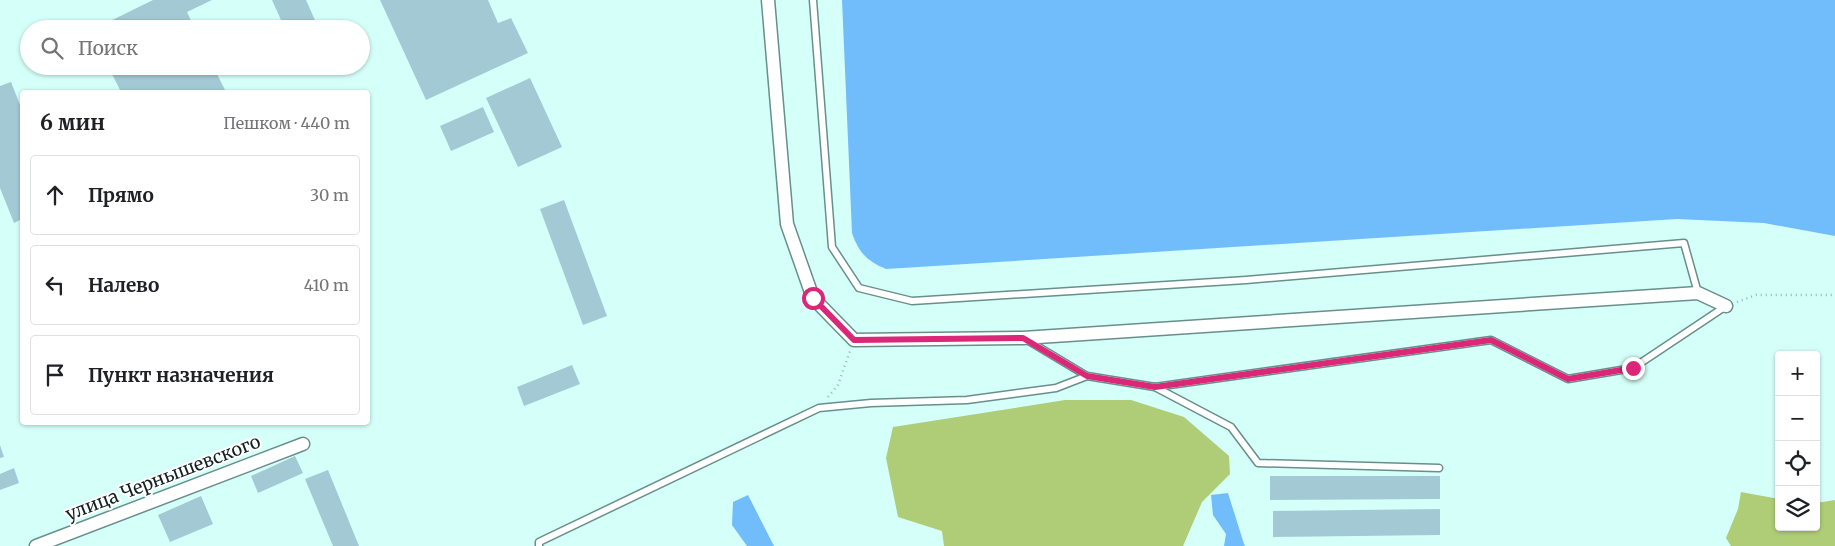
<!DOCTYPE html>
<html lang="ru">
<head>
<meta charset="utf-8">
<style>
	:root { --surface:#fff; --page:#f2f2f2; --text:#202124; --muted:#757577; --line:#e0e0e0 }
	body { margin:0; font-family:Merriweather,serif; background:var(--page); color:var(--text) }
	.controls { position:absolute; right:15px; bottom:15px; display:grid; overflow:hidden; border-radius:5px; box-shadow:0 1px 4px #0004 }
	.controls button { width:45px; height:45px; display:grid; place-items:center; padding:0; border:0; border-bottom:1px solid var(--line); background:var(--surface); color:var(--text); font:25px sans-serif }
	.stop { position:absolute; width:15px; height:15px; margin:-11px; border:4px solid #db2777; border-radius:50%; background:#fff }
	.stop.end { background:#db2777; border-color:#fff; box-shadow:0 1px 5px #0008 }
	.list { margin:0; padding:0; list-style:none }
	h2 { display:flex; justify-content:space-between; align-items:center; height:65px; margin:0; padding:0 20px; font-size:21px }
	h2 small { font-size:16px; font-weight:400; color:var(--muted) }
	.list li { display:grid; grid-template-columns:32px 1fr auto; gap:15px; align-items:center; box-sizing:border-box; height:80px; margin:0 10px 10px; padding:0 10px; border:1px solid var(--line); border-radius:5px }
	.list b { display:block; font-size:19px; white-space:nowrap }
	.list em { font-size:16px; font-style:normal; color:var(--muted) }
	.icon { flex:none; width:28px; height:28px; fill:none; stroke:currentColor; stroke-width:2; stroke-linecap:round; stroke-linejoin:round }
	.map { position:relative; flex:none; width:1835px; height:546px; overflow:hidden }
	.search { position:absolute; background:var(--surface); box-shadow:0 1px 4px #0004; left:20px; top:20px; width:350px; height:55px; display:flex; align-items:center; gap:12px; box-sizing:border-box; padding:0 18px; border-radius:28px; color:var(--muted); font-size:19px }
	.panel { position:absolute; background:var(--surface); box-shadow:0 1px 4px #0004; left:20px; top:90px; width:350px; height:335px; border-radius:5px }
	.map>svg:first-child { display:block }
	.forest { fill:#afcd76 }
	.water { fill:#71bcfb }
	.building { fill:#a3cad4 }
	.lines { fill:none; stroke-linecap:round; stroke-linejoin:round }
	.lane-casing { stroke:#698f8a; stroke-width:9 }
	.street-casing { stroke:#698f8a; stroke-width:15 }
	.path { stroke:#96b8b3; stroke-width:2.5; stroke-dasharray:1 4; stroke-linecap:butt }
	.lane { stroke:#fff; stroke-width:6 }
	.street { stroke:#fff; stroke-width:12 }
	.route { stroke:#db2777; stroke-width:6 }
	.labels { text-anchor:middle; stroke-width:4; stroke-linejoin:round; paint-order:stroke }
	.street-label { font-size:18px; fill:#12211f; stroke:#fff }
</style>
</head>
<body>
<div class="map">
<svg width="1835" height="546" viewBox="0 0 1835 546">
	<rect width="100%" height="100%" fill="#d5fff9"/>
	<!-- forest -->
	<g class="forest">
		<polygon points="1065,400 1131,400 1184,417 1229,456 1230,474 1202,502 1183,546 944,546 942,531 898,517 886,458 893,427"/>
		<polygon points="1741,492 1779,499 1779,527 1816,527 1816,503 1835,500 1835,546 1731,546 1726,538 1738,509"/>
	</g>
	<!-- water -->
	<g class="water">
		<path d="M842,0H1835V236L1764,223L1677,219L886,269C867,261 859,253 852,233Z"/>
		<polygon points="1228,493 1244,544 1245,546 1224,546 1226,534 1213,515 1211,495"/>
		<polygon points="748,495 774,546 747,546 732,525 733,502"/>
	</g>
	<!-- building -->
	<g class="building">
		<polygon points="153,0 212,0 187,12 195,29 94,29"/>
		<polygon points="272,0 306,0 319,29 285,29"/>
		<polygon points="380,0 488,0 498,23 511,18 528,53 426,100"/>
		<polygon points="108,66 213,66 226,92 121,92"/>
		<polygon points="530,78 562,147 518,167 486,98"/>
		<polygon points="11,82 22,110 22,219 14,223 0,188 0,86"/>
		<polygon points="483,107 494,132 451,151 440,126"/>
		<polygon points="564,200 607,316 583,325 540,209"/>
		<polygon points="572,365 580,384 524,406 517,387"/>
		<polygon points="0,445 4,457 0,458"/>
		<polygon points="295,456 303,473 258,493 251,476"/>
		<polygon points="14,468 19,483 0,490 0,474"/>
		<polygon points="328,470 359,546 333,546 305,479"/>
		<polygon points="1270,476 1440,476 1440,499 1270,500"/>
		<polygon points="201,496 213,524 170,542 158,515"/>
		<polygon points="1440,509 1440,535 1273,537 1273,511"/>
	</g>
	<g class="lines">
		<defs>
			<g id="lane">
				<polyline points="813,0 832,247 859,288 912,301 1246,280 1684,243 1698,293"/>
				<polyline points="1027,340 1087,376 1155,387 1231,427 1258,463 1439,468"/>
				<polyline points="1155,387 1491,340 1568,379 1633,368 1726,306"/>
				<polyline points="539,546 539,542 819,408 871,403 967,400 1056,388 1087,376"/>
			</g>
			<g id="street">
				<polyline points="768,0 787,224 813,298 854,340 1023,338 1698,293 1726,306"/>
				<polyline points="36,546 303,444"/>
			</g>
		</defs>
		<!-- lane casing -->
		<use href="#lane" class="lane-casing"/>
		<!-- street casing -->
		<use href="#street" class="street-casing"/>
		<!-- path -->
		<g class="path">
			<polyline points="1737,302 1756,295 1835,295"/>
			<polyline points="828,397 838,385 850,351"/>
		</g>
		<!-- lane -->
		<use href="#lane" class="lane"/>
		<!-- street -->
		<use href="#street" class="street"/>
	</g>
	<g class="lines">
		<!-- route -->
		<polyline class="route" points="813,298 854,340 1023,338 1087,376 1155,387 1491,340 1568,379 1633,368"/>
	</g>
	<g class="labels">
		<!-- street labels -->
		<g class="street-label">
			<text transform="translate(163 478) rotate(-21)" y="6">улица Чернышевского</text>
		</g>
	</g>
</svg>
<div class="controls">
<button>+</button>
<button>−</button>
<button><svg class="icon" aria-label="locate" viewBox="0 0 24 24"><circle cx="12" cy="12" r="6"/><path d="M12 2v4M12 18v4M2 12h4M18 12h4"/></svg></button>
<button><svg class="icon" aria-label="layers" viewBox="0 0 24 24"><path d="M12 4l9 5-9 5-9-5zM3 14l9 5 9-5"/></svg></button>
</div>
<div class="stop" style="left:813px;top:298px"></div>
<div class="stop end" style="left:1633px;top:368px"></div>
<div class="search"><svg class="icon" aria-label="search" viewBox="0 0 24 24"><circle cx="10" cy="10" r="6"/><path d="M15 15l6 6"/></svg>Поиск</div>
<section class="panel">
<h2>6 мин<small>Пешком · 440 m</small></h2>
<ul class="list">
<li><svg class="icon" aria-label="ahead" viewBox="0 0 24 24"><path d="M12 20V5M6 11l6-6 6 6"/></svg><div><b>Прямо</b></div><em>30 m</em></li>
<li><svg class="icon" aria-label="left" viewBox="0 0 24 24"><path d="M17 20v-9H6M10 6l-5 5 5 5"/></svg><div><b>Налево</b></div><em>410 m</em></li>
<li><svg class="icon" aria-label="arrive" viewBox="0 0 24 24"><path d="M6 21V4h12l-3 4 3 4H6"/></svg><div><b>Пункт назначения</b></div></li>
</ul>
</section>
</div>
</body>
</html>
